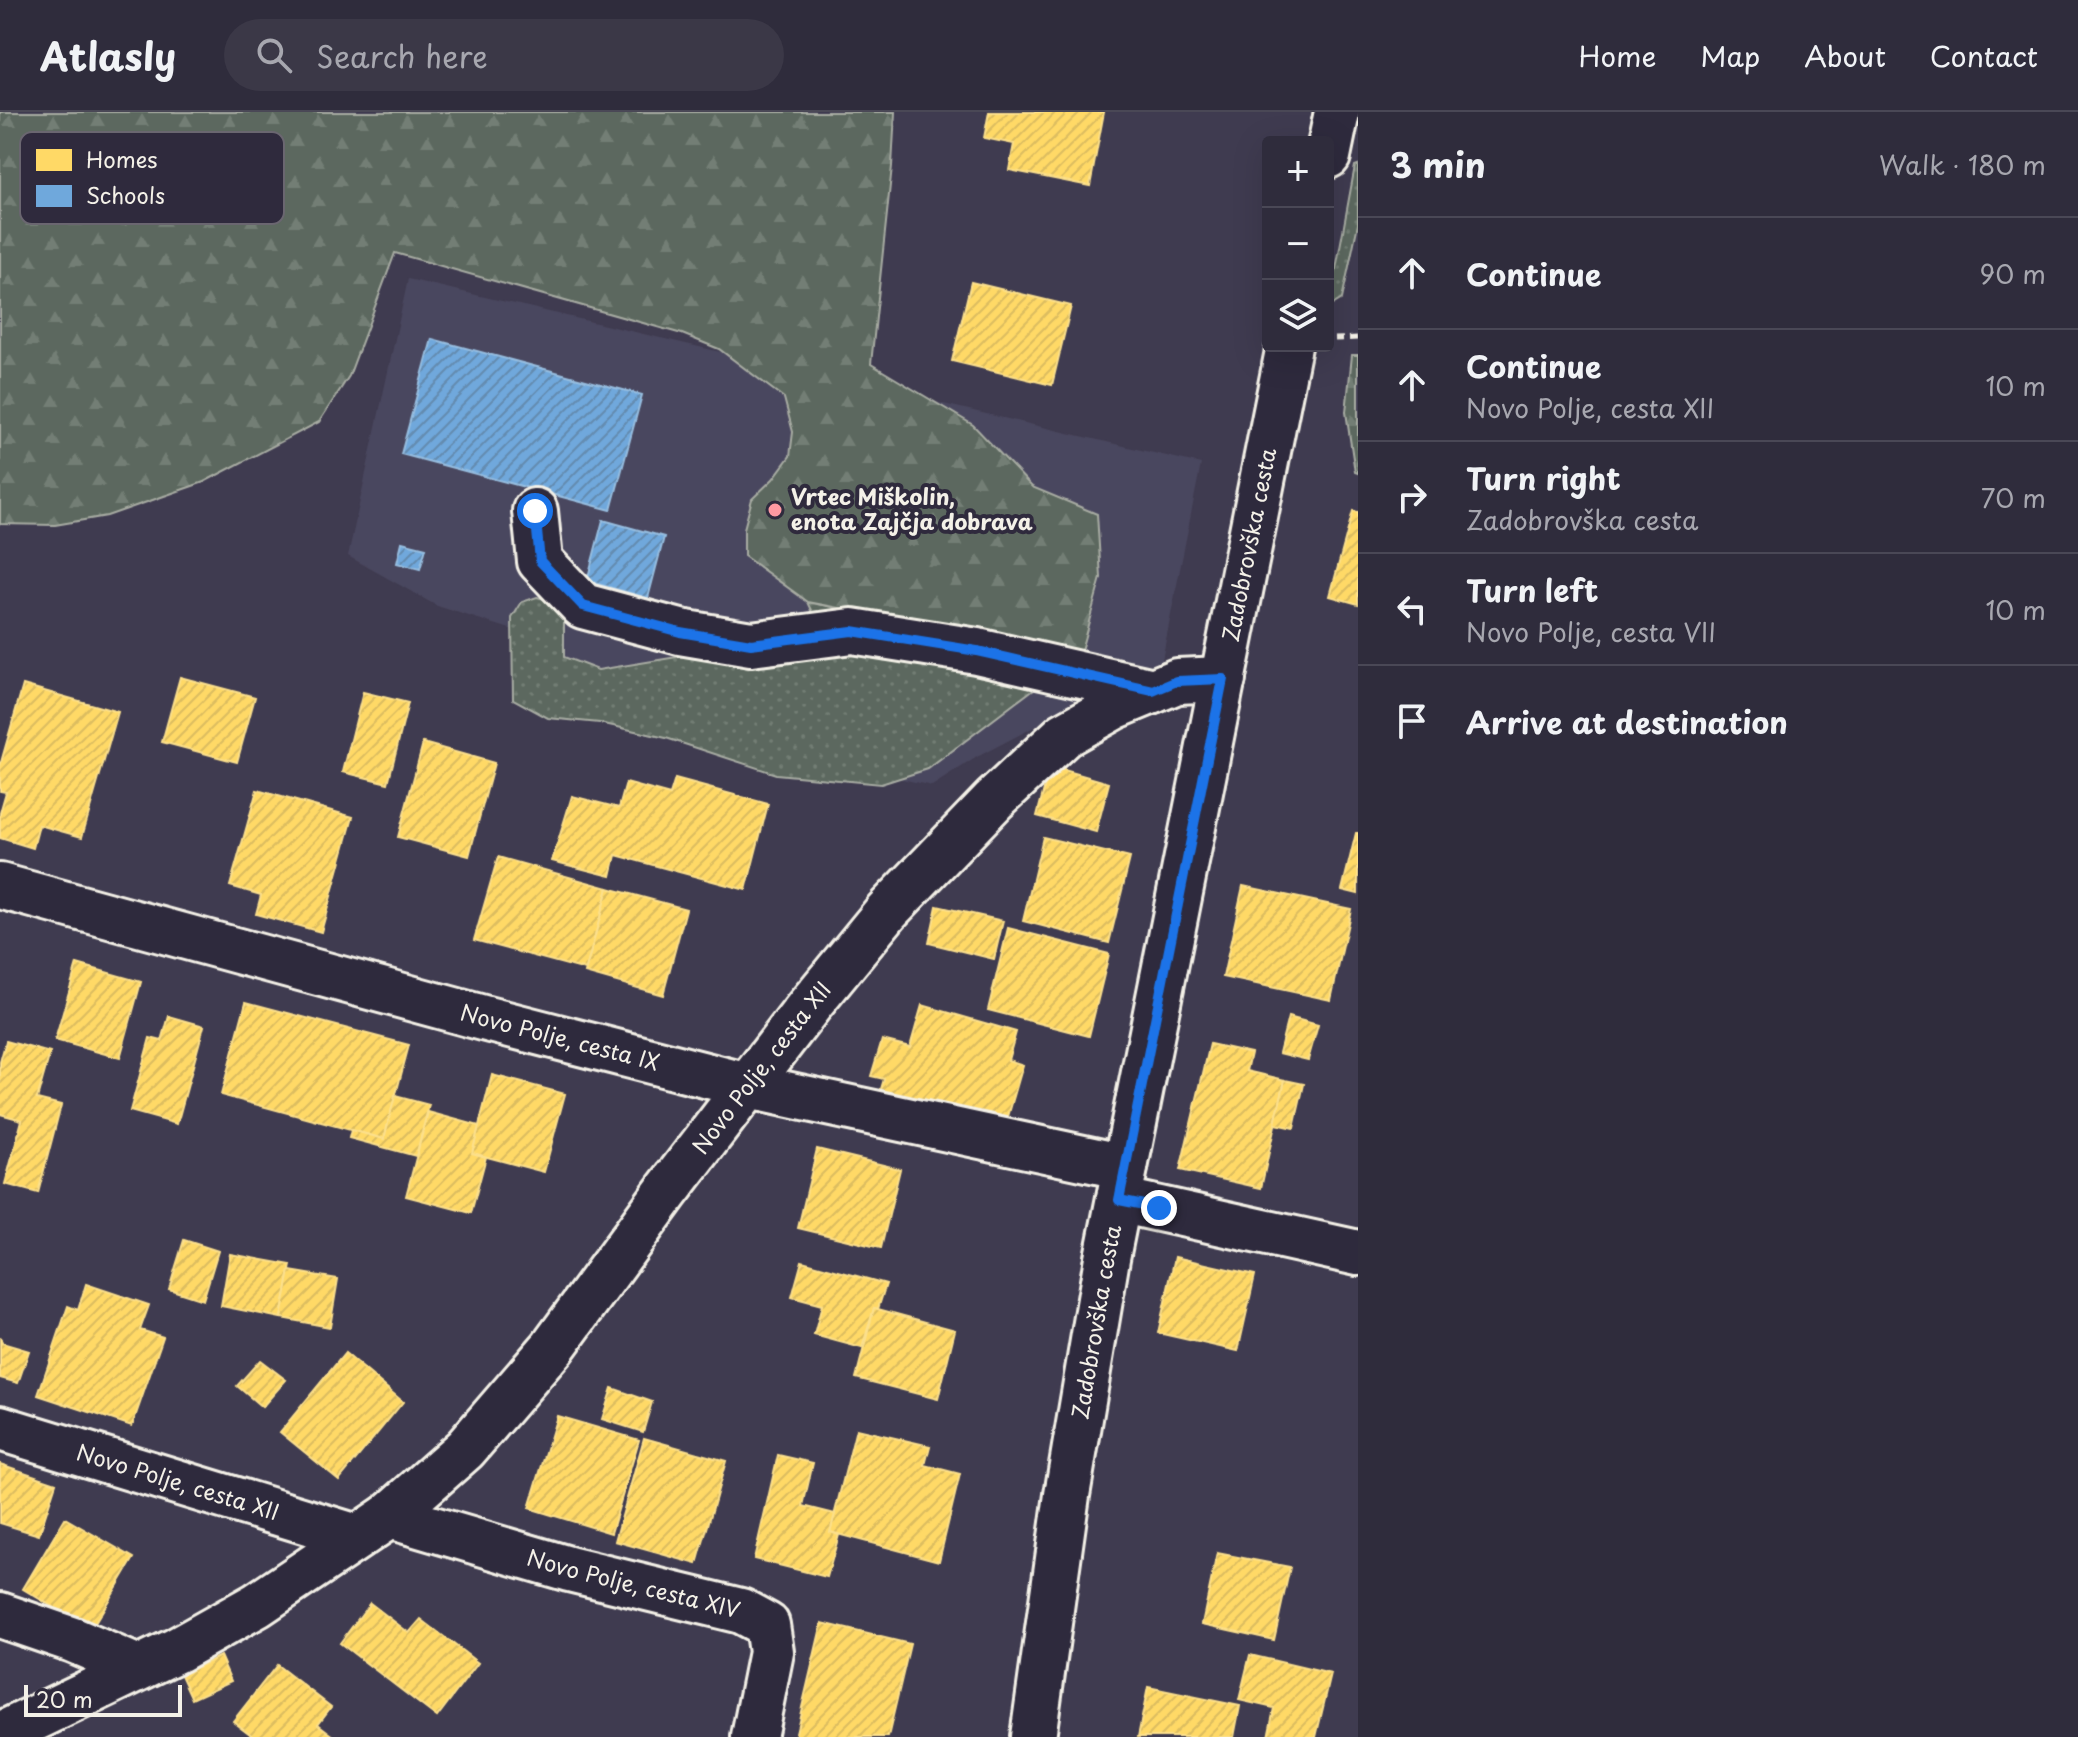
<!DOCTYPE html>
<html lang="en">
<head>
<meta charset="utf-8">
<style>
	:root { --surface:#2f2c3c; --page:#3b3847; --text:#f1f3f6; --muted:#a7a7af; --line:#4a4856 }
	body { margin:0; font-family:"Playpen Sans",sans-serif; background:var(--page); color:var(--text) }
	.controls { position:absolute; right:24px; top:24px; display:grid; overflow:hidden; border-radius:8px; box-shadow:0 8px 32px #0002 }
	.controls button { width:72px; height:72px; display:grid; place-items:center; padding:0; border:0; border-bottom:2px solid var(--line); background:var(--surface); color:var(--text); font:40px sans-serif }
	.scale { position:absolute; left:24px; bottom:20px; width:158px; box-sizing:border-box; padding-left:8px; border:4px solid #f4f1e8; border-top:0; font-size:22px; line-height:28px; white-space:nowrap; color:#f4f1e8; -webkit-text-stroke:6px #2f2a3d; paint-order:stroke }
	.stop { position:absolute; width:24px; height:24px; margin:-18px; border:6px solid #1a73e8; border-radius:50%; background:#fff }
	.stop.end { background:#1a73e8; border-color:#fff; box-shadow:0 2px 8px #0008 }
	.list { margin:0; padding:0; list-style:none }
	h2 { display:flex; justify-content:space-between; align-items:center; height:104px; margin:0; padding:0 32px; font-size:34px }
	h2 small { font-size:26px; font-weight:400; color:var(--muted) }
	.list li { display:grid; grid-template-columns:52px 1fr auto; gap:24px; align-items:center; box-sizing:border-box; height:112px; padding:0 32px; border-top:2px solid var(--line) }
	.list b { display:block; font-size:30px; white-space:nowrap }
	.list p { margin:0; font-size:26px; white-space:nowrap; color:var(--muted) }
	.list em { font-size:26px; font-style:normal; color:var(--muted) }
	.icon { flex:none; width:44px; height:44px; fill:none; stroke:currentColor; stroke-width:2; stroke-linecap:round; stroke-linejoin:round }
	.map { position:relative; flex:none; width:1358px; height:1625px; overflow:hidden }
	header { display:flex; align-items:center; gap:48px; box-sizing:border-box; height:112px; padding:0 40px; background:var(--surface); border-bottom:2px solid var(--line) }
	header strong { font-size:38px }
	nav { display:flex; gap:44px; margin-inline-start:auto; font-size:28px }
	.search { width:560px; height:72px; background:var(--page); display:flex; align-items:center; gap:20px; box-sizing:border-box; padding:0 28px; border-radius:44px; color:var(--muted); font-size:30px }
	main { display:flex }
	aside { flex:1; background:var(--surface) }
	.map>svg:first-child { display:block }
	.built { fill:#4a475e }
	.grass { fill:url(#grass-dots); stroke:#a8aca3; stroke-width:2 }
	.forest { fill:url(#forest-firs); stroke:#a8aca3; stroke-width:2 }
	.homes { fill:url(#homes-hatch); stroke:#fce08d; stroke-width:2 }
	.schools { fill:url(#schools-hatch); stroke:#97bee0; stroke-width:2 }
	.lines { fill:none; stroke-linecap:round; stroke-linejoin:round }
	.minor-casing { stroke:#f4f1e8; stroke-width:50 }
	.major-casing { stroke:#f4f1e8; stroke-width:50 }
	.path { stroke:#f4f1e8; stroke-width:5; stroke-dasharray:8 6; stroke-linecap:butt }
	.minor { stroke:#2f2a3d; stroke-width:44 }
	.major { stroke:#2f2a3d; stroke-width:44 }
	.route { stroke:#1a73e8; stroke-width:10 }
	.poi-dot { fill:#ff9aa2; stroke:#2f2a3d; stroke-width:3 }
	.labels { text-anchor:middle; stroke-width:8; stroke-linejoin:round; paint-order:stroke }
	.poi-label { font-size:22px; font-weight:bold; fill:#f4f1e8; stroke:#2f2a3d; text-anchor:start }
	.street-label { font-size:22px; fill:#f4f1e8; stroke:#2f2a3d }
	.key { fill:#2f2a3d; stroke:#6a6670; stroke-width:2 }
	.key-label { font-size:22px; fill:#f4f1e8 }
</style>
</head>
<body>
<header>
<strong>Atlasly</strong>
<div class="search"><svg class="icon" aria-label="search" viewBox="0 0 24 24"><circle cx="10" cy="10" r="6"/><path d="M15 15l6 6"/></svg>Search here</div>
<nav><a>Home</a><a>Map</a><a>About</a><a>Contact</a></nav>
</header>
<main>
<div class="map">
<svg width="1358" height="1625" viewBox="0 0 1358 1625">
	<defs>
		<pattern id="grass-dots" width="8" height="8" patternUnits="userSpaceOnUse" patternTransform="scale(2)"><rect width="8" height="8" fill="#5b685e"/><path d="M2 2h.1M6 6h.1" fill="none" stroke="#737e75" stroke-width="1.8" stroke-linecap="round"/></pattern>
		<pattern id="forest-firs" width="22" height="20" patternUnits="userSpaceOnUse" patternTransform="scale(2)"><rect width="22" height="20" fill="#5b685e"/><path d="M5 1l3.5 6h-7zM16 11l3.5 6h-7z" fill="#737e75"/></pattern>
		<pattern id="homes-hatch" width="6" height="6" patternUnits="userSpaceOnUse" patternTransform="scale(2)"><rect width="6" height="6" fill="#ffd966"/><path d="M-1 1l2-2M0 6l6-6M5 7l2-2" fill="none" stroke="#dbbc60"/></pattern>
		<pattern id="schools-hatch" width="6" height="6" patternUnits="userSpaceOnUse" patternTransform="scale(2)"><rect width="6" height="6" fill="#6fa8dc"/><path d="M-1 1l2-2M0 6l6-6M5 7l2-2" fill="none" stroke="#648baf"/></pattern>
	</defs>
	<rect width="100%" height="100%" fill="#3f3b50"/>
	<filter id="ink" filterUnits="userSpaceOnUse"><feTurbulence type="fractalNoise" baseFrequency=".0125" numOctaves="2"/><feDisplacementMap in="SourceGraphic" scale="16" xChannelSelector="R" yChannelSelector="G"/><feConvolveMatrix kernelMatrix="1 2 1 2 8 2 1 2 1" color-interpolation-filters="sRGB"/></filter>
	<g filter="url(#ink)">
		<!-- built -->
		<polygon class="built" points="408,167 1201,352 1162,548 977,645 932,674 547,585 542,527 437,494 348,444"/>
		<!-- grass -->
		<g class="grass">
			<polygon points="1358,53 1358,112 1342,187 1329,195 1355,54"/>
			<polygon points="537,485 564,492 564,545 598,558 823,521 808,490 1080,542 928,657 881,672 776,662 666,626 600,611 548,606 513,587 512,506 522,490"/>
		</g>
		<!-- forest -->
		<g class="forest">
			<polygon points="0,0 895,0 892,54 871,252 973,313 1032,375 1097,402 1101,466 1080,542 808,490 744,444 744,417 752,387 773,367 790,344 793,320 784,286 719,237 682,222 395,141 349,264 319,310 204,370 107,404 55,413 0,412"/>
			<polygon points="1352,243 1358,243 1358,361 1355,360 1346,300"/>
		</g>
		<!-- homes -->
		<g class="homes">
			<polygon points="989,0 1104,0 1090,74 1009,58 1014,32 984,26"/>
			<polygon points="971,170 1071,194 1052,273 952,249"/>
			<polygon points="1353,399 1358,400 1358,492 1330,484"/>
			<polygon points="180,565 255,585 237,650 162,630"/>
			<polygon points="23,573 118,600 82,725 39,713 33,736 0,726 0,701 6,680 0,679 0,654"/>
			<polygon points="363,580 408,591 388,671 343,660"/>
			<polygon points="423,631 494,651 469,744 398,725"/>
			<polygon points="1050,654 1109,671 1096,720 1037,704"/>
			<polygon points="675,667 768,692 746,778 616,743 611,764 552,749 572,684 619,696 626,671 670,683"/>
			<polygon points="257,678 353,705 321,820 256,802 261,783 230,774"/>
			<polygon points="1356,721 1358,721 1358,782 1342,778"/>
			<polygon points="1043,725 1130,746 1109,831 1023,809"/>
			<polygon points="498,745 608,776 586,858 474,828"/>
			<polygon points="1243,774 1351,797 1331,888 1223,865"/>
			<polygon points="608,776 686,797 663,883 585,861"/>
			<polygon points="937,794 1003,809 994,847 929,831"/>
			<polygon points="1008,816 1109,842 1089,924 988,898"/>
			<polygon points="77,852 141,870 120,946 55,928"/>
			<polygon points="246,890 409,933 384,1027 221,983"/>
			<polygon points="922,893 1016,920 1008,948 1023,953 1007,1008 973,999 969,1013 878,987 884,967 871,964 882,928 910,935"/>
			<polygon points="169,904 204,914 177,1012 130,999 150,926 162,929"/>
			<polygon points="1288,905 1318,913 1308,948 1279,941"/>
			<polygon points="6,929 50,941 37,987 61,993 38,1081 5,1072 22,1008 0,1002 0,950"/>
			<polygon points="1210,932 1251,941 1247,959 1285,968 1261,1076 1180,1058"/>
			<polygon points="492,963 565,982 544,1060 472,1041"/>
			<polygon points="1285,968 1304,972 1294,1016 1275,1012"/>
			<polygon points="395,984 429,993 416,1044 349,1026 351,1018 384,1027"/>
			<polygon points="428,1000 479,1014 472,1041 486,1045 471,1101 406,1084"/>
			<polygon points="817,1037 900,1057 881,1136 798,1116"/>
			<polygon points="184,1128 218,1139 203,1188 169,1177"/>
			<polygon points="230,1142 291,1153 281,1206 221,1194"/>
			<polygon points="1175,1145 1255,1163 1238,1239 1158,1221"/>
			<polygon points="802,1149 886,1172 878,1197 874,1196 862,1236 814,1223 822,1193 792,1185"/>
			<polygon points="290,1159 338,1167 330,1215 281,1206"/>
			<polygon points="86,1172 149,1193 140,1218 163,1225 132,1314 38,1283 68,1194 78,1198"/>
			<polygon points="874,1196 955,1218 938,1287 856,1266"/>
			<polygon points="0,1225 2,1231 29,1239 18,1271 0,1266"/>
			<polygon points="345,1241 403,1290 339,1368 280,1320"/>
			<polygon points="260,1248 286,1268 262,1295 237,1274"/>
			<polygon points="612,1276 652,1290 643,1320 602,1307"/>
			<polygon points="557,1304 639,1328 611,1421 529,1396"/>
			<polygon points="856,1317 930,1334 925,1353 960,1362 939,1449 830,1420"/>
			<polygon points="644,1326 726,1349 697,1452 615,1429"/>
			<polygon points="778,1343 813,1351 803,1394 835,1402 830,1420 839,1423 827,1465 754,1447"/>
			<polygon points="0,1352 56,1371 39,1423 0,1411"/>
			<polygon points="65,1406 134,1446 91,1518 23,1477"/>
			<polygon points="1217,1441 1290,1455 1274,1528 1202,1512"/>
			<polygon points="370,1491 409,1521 421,1507 478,1551 437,1605 340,1531"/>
			<polygon points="822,1511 910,1532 888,1625 795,1625"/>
			<polygon points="1250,1543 1331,1562 1316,1625 1268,1625 1274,1596 1239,1588"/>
			<polygon points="220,1544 231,1569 192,1587 181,1563"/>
			<polygon points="277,1553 331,1595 318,1612 335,1625 254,1625 233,1609"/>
			<polygon points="1148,1575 1240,1594 1234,1625 1138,1625"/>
		</g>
		<!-- schools -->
		<g class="schools">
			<polygon points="432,227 642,283 611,398 401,342"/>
			<polygon points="603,408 664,425 648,486 587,469"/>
			<polygon points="402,430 426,436 420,457 397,451"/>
		</g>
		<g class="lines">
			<defs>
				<g id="minor">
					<polyline points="535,399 540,449 583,494 680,520 751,532 852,519 977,539 1153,579"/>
					<path id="s1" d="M0,774L487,907L748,974L1125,1055"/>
					<polyline points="1119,1088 1358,1141"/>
					<path id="s2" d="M0,1316L357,1425"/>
					<path id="s3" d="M389,1404L569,1457L741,1499L767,1513L771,1540L754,1625"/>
					<polyline points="0,1503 73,1528 138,1556"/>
					<path id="s4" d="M0,1623L177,1538L257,1493L389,1404L465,1337L553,1235L667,1079L809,894L887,799L994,688L1064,623L1114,595L1177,569L1223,567"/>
				</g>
				<g id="major">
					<polyline points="1328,44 1337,0"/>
					<path id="s5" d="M1033,1625L1067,1383L1107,1146L1289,234"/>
				</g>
			</defs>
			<!-- minor casing -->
			<use href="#minor" class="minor-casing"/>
			<!-- major casing -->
			<use href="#major" class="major-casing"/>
			<!-- path -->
			<polyline class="path" points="1335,227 1358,226"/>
			<!-- minor -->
			<use href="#minor" class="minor"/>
			<!-- major -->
			<use href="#major" class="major"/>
		</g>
	</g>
	<g class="lines" filter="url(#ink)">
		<!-- route -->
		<polyline class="route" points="535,399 540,449 583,494 680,520 751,532 852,519 977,539 1153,579 1177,569 1223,567 1119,1088 1159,1096"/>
	</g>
	<!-- markers -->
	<circle class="poi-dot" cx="775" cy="398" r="8"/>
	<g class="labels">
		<!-- poi labels -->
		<g class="poi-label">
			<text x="791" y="393">Vrtec Miškolin,<tspan x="791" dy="25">enota Zajčja dobrava</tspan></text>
		</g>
		<!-- street labels -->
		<g class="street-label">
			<text dy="8" stroke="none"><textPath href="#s5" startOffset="1212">Zadobrovška cesta</textPath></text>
			<text dy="8" stroke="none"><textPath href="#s1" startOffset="580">Novo Polje, cesta IX</textPath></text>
			<text dy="8" stroke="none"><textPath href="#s4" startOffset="1032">Novo Polje, cesta XII</textPath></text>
			<text dy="8" stroke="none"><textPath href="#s5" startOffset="420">Zadobrovška cesta</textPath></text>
			<text dy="8" stroke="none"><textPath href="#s2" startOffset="186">Novo Polje, cesta XII</textPath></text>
			<text dy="8" stroke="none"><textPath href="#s3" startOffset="254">Novo Polje, cesta XIV</textPath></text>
		</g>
	</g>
	<!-- legend -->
	<rect x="20" y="20" width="264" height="92" rx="12" class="key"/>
	<rect x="36" y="37" width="36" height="22" fill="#ffd966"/>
	<rect x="36" y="73" width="36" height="22" fill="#6fa8dc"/>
	<g class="key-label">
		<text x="86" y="56">Homes</text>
		<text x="86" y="92">Schools</text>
	</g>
</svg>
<div class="controls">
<button>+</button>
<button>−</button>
<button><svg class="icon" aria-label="layers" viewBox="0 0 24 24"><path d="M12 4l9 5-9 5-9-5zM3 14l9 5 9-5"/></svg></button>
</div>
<div class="scale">20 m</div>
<div class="stop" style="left:535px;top:399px"></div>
<div class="stop end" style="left:1159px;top:1096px"></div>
</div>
<aside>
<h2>3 min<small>Walk · 180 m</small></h2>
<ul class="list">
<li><svg class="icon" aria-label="ahead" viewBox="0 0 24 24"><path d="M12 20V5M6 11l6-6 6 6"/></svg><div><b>Continue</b></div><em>90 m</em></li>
<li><svg class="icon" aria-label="ahead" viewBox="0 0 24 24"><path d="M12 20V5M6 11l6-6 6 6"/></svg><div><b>Continue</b><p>Novo Polje, cesta XII</p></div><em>10 m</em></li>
<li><svg class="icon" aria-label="right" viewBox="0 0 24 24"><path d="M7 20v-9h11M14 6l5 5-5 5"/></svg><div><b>Turn right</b><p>Zadobrovška cesta</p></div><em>70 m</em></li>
<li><svg class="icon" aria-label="left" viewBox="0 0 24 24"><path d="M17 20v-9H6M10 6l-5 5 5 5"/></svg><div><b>Turn left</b><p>Novo Polje, cesta VII</p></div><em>10 m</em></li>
<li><svg class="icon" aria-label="arrive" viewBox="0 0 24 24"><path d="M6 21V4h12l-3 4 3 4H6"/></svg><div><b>Arrive at destination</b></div></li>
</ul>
</aside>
</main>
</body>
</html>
